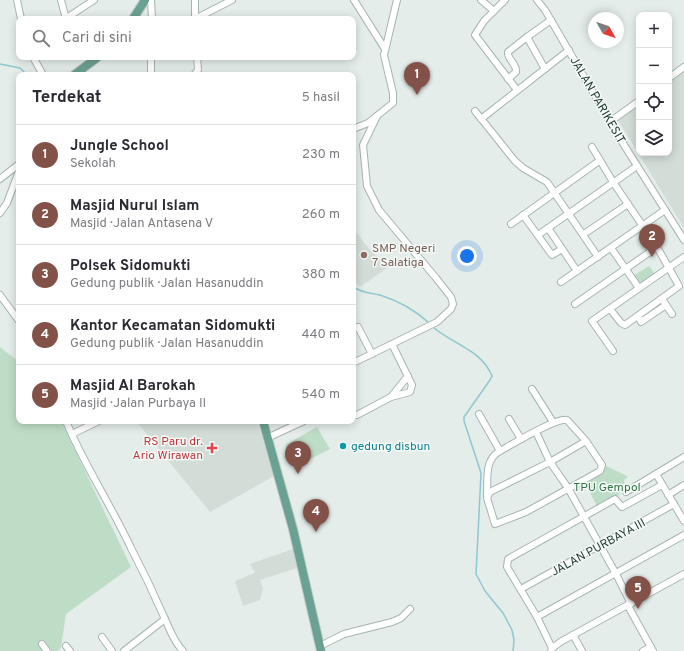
<!DOCTYPE html>
<html lang="id">
<head>
<meta charset="utf-8">
<style>
	:root { --surface:#fff; --page:#f7f7f7; --text:#2b2b33; --muted:#7c7c81; --line:#e1e1e2; --accent:#825249 }
	body { margin:0; font-family:Overpass,sans-serif; background:var(--page); color:var(--text) }
	.controls { position:absolute; right:12px; top:12px; display:grid; overflow:hidden; border-radius:8px; box-shadow:0 2px 10px #0003 }
	.controls button { width:36px; height:36px; display:grid; place-items:center; padding:0; border:0; border-bottom:1px solid var(--line); background:var(--surface); color:var(--text); font:20px sans-serif }
	.compass { position:absolute; left:588px; top:12px; width:36px; height:36px; border-radius:50%; background:var(--surface); box-shadow:0 2px 10px #0003; rotate:130deg }
	.you { position:absolute; left:467px; top:256px; width:14px; height:14px; margin:-10px; border:3px solid #fff; border-radius:50%; background:#1a73e8; box-shadow:0 0 0 6px #1a73e833 }
	.badge { display:grid; place-items:center; width:26px; height:26px; border-radius:50%; background:var(--accent); color:#fff; font-size:13px; font-weight:700 }
	.pin { position:absolute; translate:-50% -33px; filter:drop-shadow(0 1px 2px #0008) }
	.pin::after { content:''; position:absolute; top:21px; width:14px; height:12px; background:inherit; clip-path:polygon(0 0,100% 0,50% 100%) }
	.list { margin:0; padding:0; list-style:none }
	h2 { display:flex; justify-content:space-between; align-items:center; height:52px; margin:0; padding:0 16px; font-size:17px }
	h2 small { font-size:13px; font-weight:400; color:var(--muted) }
	.list li { display:grid; grid-template-columns:26px 1fr auto; gap:12px; align-items:center; box-sizing:border-box; height:60px; padding:0 16px; border-top:1px solid var(--line) }
	.list b { display:block; font-size:15px; white-space:nowrap }
	.list p { margin:0; font-size:13px; white-space:nowrap; color:var(--muted) }
	.list em { font-size:13px; font-style:normal; color:var(--muted) }
	.icon { flex:none; width:22px; height:22px; fill:none; stroke:currentColor; stroke-width:2; stroke-linecap:round; stroke-linejoin:round }
	.map { position:relative; flex:none; width:684px; height:651px; overflow:hidden }
	.search { position:absolute; background:var(--surface); box-shadow:0 2px 10px #0003; left:16px; top:16px; width:340px; height:44px; display:flex; align-items:center; gap:10px; box-sizing:border-box; padding:0 14px; border-radius:8px; color:var(--muted); font-size:15px }
	.panel { position:absolute; background:var(--surface); box-shadow:0 2px 10px #0003; left:16px; top:72px; width:340px; height:352px; border-radius:8px }
	.map>svg:first-child { display:block }
	.built { fill:#d3ddd8 }
	.green { fill:#beddc6 }
	.lines { fill:none; stroke-linecap:round; stroke-linejoin:round }
	.stream { stroke:#8fc7d0; stroke-width:1.5 }
	.minor-casing { stroke:#a7b5b0; stroke-width:8 }
	.major-casing { stroke:#c2c9c7; stroke-width:10 }
	.minor { stroke:#fff; stroke-width:6 }
	.major { stroke:#6ba192; stroke-width:8 }
	.education-dot { fill:#8d6e63; stroke:#f5faf7; stroke-width:1.5 }
	.culture-dot { fill:#0f9aa8; stroke:#f5faf7; stroke-width:1.5 }
	.health-dot { fill:#e0444e; stroke:#f5faf7; stroke-width:1.5 }
	.labels { text-anchor:middle; stroke-width:3; stroke-linejoin:round; paint-order:stroke }
	.street-label { font-size:12px; fill:#243e37; stroke:#f5faf7 }
	.education-label { font-size:12px; fill:#785e54; stroke:#f5faf7; text-anchor:start }
	.health-label { font-size:12px; fill:#be3a42; stroke:#f5faf7; text-anchor:end }
	.culture-label { font-size:12px; fill:#0d838f; stroke:#f5faf7; text-anchor:start }
	.park-label { font-size:12px; fill:#307448; stroke:#f5faf7 }
</style>
</head>
<body>
<div class="map">
<svg width="684" height="651" viewBox="0 0 684 651">
	<rect width="100%" height="100%" fill="#e4ede9"/>
	<!-- built -->
	<g class="built">
		<polygon points="684,71 684,228 616,117 639,101 639,153 669,153 669,81"/>
		<polygon points="353,227 364,243 387,268 360,287 353,279"/>
		<polygon points="136,421 257,421 274,476 210,512"/>
		<polygon points="296,548 300,567 260,580 263,589 260,600 243,606 235,581 255,573 250,564"/>
	</g>
	<!-- green -->
	<g class="green">
		<polygon points="649,266 655,274 640,285 633,276"/>
		<polygon points="0,347 19,362 19,421 61,421 131,567 66,614 61,647 58,651 0,651"/>
		<polygon points="317,427 330,449 297,466 285,445"/>
		<polygon points="604,465 627,476 627,478 624,480 625,486 617,497 598,508 585,483 602,474"/>
	</g>
	<g class="lines">
		<!-- stream -->
		<g class="stream">
			<polyline points="0,64 20,68 27,75"/>
			<path d="M353,287C365,294 368,292 380,295C399,301 414,309 429,323"/>
			<path d="M433,327C452,344 481,349 492,376L490,380L464,417V421L481,473L476,574L485,591L503,613L512,630L514,640L513,651"/>
		</g>
		<defs>
			<g id="minor">
				<polyline points="17,0 21,19"/>
				<polyline points="61,0 66,19"/>
				<polyline points="151,0 152,19"/>
				<polyline points="354,0 385,49"/>
				<polyline points="481,0 494,11"/>
				<polyline points="505,0 484,21 475,35 517,90"/>
				<polyline points="537,0 545,10 619,137 684,240"/>
				<polyline points="65,19 94,0"/>
				<polyline points="195,19 232,0"/>
				<polyline points="195,19 195,0"/>
				<polyline points="527,37 551,20"/>
				<polyline points="33,57 43,75"/>
				<polyline points="151,75 151,57"/>
				<polyline points="194,75 198,70 197,57"/>
				<polyline points="669,78 684,67"/>
				<path d="M508,79L516,72C517,63 507,60 508,52L527,37L545,69"/>
				<polyline points="475,111 515,161 523,168 547,182 598,257"/>
				<polyline points="481,119 569,50"/>
				<polyline points="611,121 639,101"/>
				<polyline points="353,129 368,123 393,103 393,93 384,55 397,0"/>
				<polyline points="592,147 613,182 657,247 679,286 625,325 621,323 610,309"/>
				<polyline points="0,179 19,164"/>
				<polyline points="0,213 7,203 19,171"/>
				<polyline points="523,215 552,255 562,249"/>
				<polyline points="511,224 599,161"/>
				<polyline points="548,228 577,271"/>
				<polyline points="584,234 628,204"/>
				<polyline points="538,235 637,166"/>
				<polyline points="611,248 639,288"/>
				<polyline points="561,282 665,210"/>
				<polyline points="0,295 19,321"/>
				<polyline points="664,302 672,314"/>
				<polyline points="575,304 657,247"/>
				<polyline points="638,316 641,322 666,305"/>
				<polyline points="358,327 372,354"/>
				<polyline points="613,351 592,321 684,257"/>
				<polyline points="353,363 437,322 451,309 453,304 451,297 436,278 379,210 367,186 363,145 377,116"/>
				<polyline points="532,389 553,422"/>
				<polyline points="391,397 410,392 412,385 392,344"/>
				<path d="M479,414L500,451C511,445 557,417 567,420L586,441L602,465L600,471L526,512L495,524L487,498L490,492L550,462L586,441"/>
				<polyline points="353,415 357,415 391,397 408,376"/>
				<polyline points="509,419 521,439"/>
				<path d="M66,421C84,465 111,505 131,548C143,571 154,594 164,617C170,629 173,641 183,651"/>
				<polyline points="536,432 550,462 568,488 616,574 631,604"/>
				<polyline points="72,434 99,421"/>
				<polyline points="267,438 304,421"/>
				<polyline points="656,474 684,521"/>
				<polyline points="626,492 684,457"/>
				<path d="M487,495C488,478 484,460 500,451"/>
				<polyline points="668,495 684,485"/>
				<polyline points="521,589 674,504"/>
				<polyline points="628,606 653,651"/>
				<polyline points="537,617 684,535"/>
				<polyline points="573,635 582,651"/>
				<polyline points="102,637 112,651"/>
				<polyline points="42,644 47,651"/>
				<polyline points="66,646 70,651"/>
				<polyline points="320,646 344,634 392,622 401,618 410,609"/>
				<polyline points="552,648 537,617 507,567 508,559 615,499 622,507 662,485"/>
				<polyline points="124,651 165,619"/>
				<polyline points="551,651 552,648 562,641 684,574"/>
				<polyline points="643,651 651,647"/>
			</g>
			<g id="major">
				<polyline points="133,19 145,0"/>
				<polyline points="74,75 98,57"/>
				<polyline points="263,421 293,529 321,651"/>
			</g>
		</defs>
		<!-- minor casing -->
		<use href="#minor" class="minor-casing"/>
		<!-- major casing -->
		<use href="#major" class="major-casing"/>
		<!-- minor -->
		<use href="#minor" class="minor"/>
		<!-- major -->
		<use href="#major" class="major"/>
	</g>
	<!-- markers -->
	<circle class="education-dot" cx="364" cy="255" r="4"/>
	<circle class="culture-dot" cx="343" cy="446" r="4"/>
	<path class="health-dot" d="M210 442h4v4h4v4h-4v4h-4v-4h-4v-4h4z"/>
	<g class="labels">
		<!-- street labels -->
		<g class="street-label">
			<text transform="translate(598 100) rotate(60)" y="4">JALAN PARIKESIT</text>
			<text transform="translate(598 547) rotate(-29)" y="4">JALAN PURBAYA III</text>
		</g>
		<!-- education labels -->
		<g class="education-label">
			<text x="372" y="252">SMP Negeri<tspan x="372" dy="14">7 Salatiga</tspan></text>
		</g>
		<!-- health labels -->
		<g class="health-label">
			<text x="203" y="445">RS Paru dr.<tspan x="203" dy="14">Ario Wirawan</tspan></text>
		</g>
		<!-- culture labels -->
		<g class="culture-label">
			<text x="351" y="450">gedung disbun</text>
		</g>
		<!-- park labels -->
		<g class="park-label">
			<text x="607" y="491">TPU Gempol</text>
		</g>
	</g>
</svg>
<div class="controls">
<button>+</button>
<button>−</button>
<button><svg class="icon" aria-label="locate" viewBox="0 0 24 24"><circle cx="12" cy="12" r="6"/><path d="M12 2v4M12 18v4M2 12h4M18 12h4"/></svg></button>
<button><svg class="icon" aria-label="layers" viewBox="0 0 24 24"><path d="M12 4l9 5-9 5-9-5zM3 14l9 5 9-5"/></svg></button>
</div>
<svg class="compass" viewBox="-18 -18 36 36"><path d="M0-13l5 13h-10z" fill="#e53935"/><path d="M0 13l5-13h-10z" fill="#7c7c81"/></svg>
<div class="you"></div>
<div class="pin badge" style="left:417px;top:95px">1</div>
<div class="pin badge" style="left:652px;top:257px">2</div>
<div class="pin badge" style="left:298px;top:474px">3</div>
<div class="pin badge" style="left:316px;top:532px">4</div>
<div class="pin badge" style="left:638px;top:609px">5</div>
<div class="search"><svg class="icon" aria-label="search" viewBox="0 0 24 24"><circle cx="10" cy="10" r="6"/><path d="M15 15l6 6"/></svg>Cari di sini</div>
<section class="panel">
<h2>Terdekat<small>5 hasil</small></h2>
<ul class="list">
<li><span class="badge">1</span><div><b>Jungle School</b><p>Sekolah</p></div><em>230 m</em></li>
<li><span class="badge">2</span><div><b>Masjid Nurul Islam</b><p>Masjid · Jalan Antasena V</p></div><em>260 m</em></li>
<li><span class="badge">3</span><div><b>Polsek Sidomukti</b><p>Gedung publik · Jalan Hasanuddin</p></div><em>380 m</em></li>
<li><span class="badge">4</span><div><b>Kantor Kecamatan Sidomukti</b><p>Gedung publik · Jalan Hasanuddin</p></div><em>440 m</em></li>
<li><span class="badge">5</span><div><b>Masjid Al Barokah</b><p>Masjid · Jalan Purbaya II</p></div><em>540 m</em></li>
</ul>
</section>
</div>
</body>
</html>
